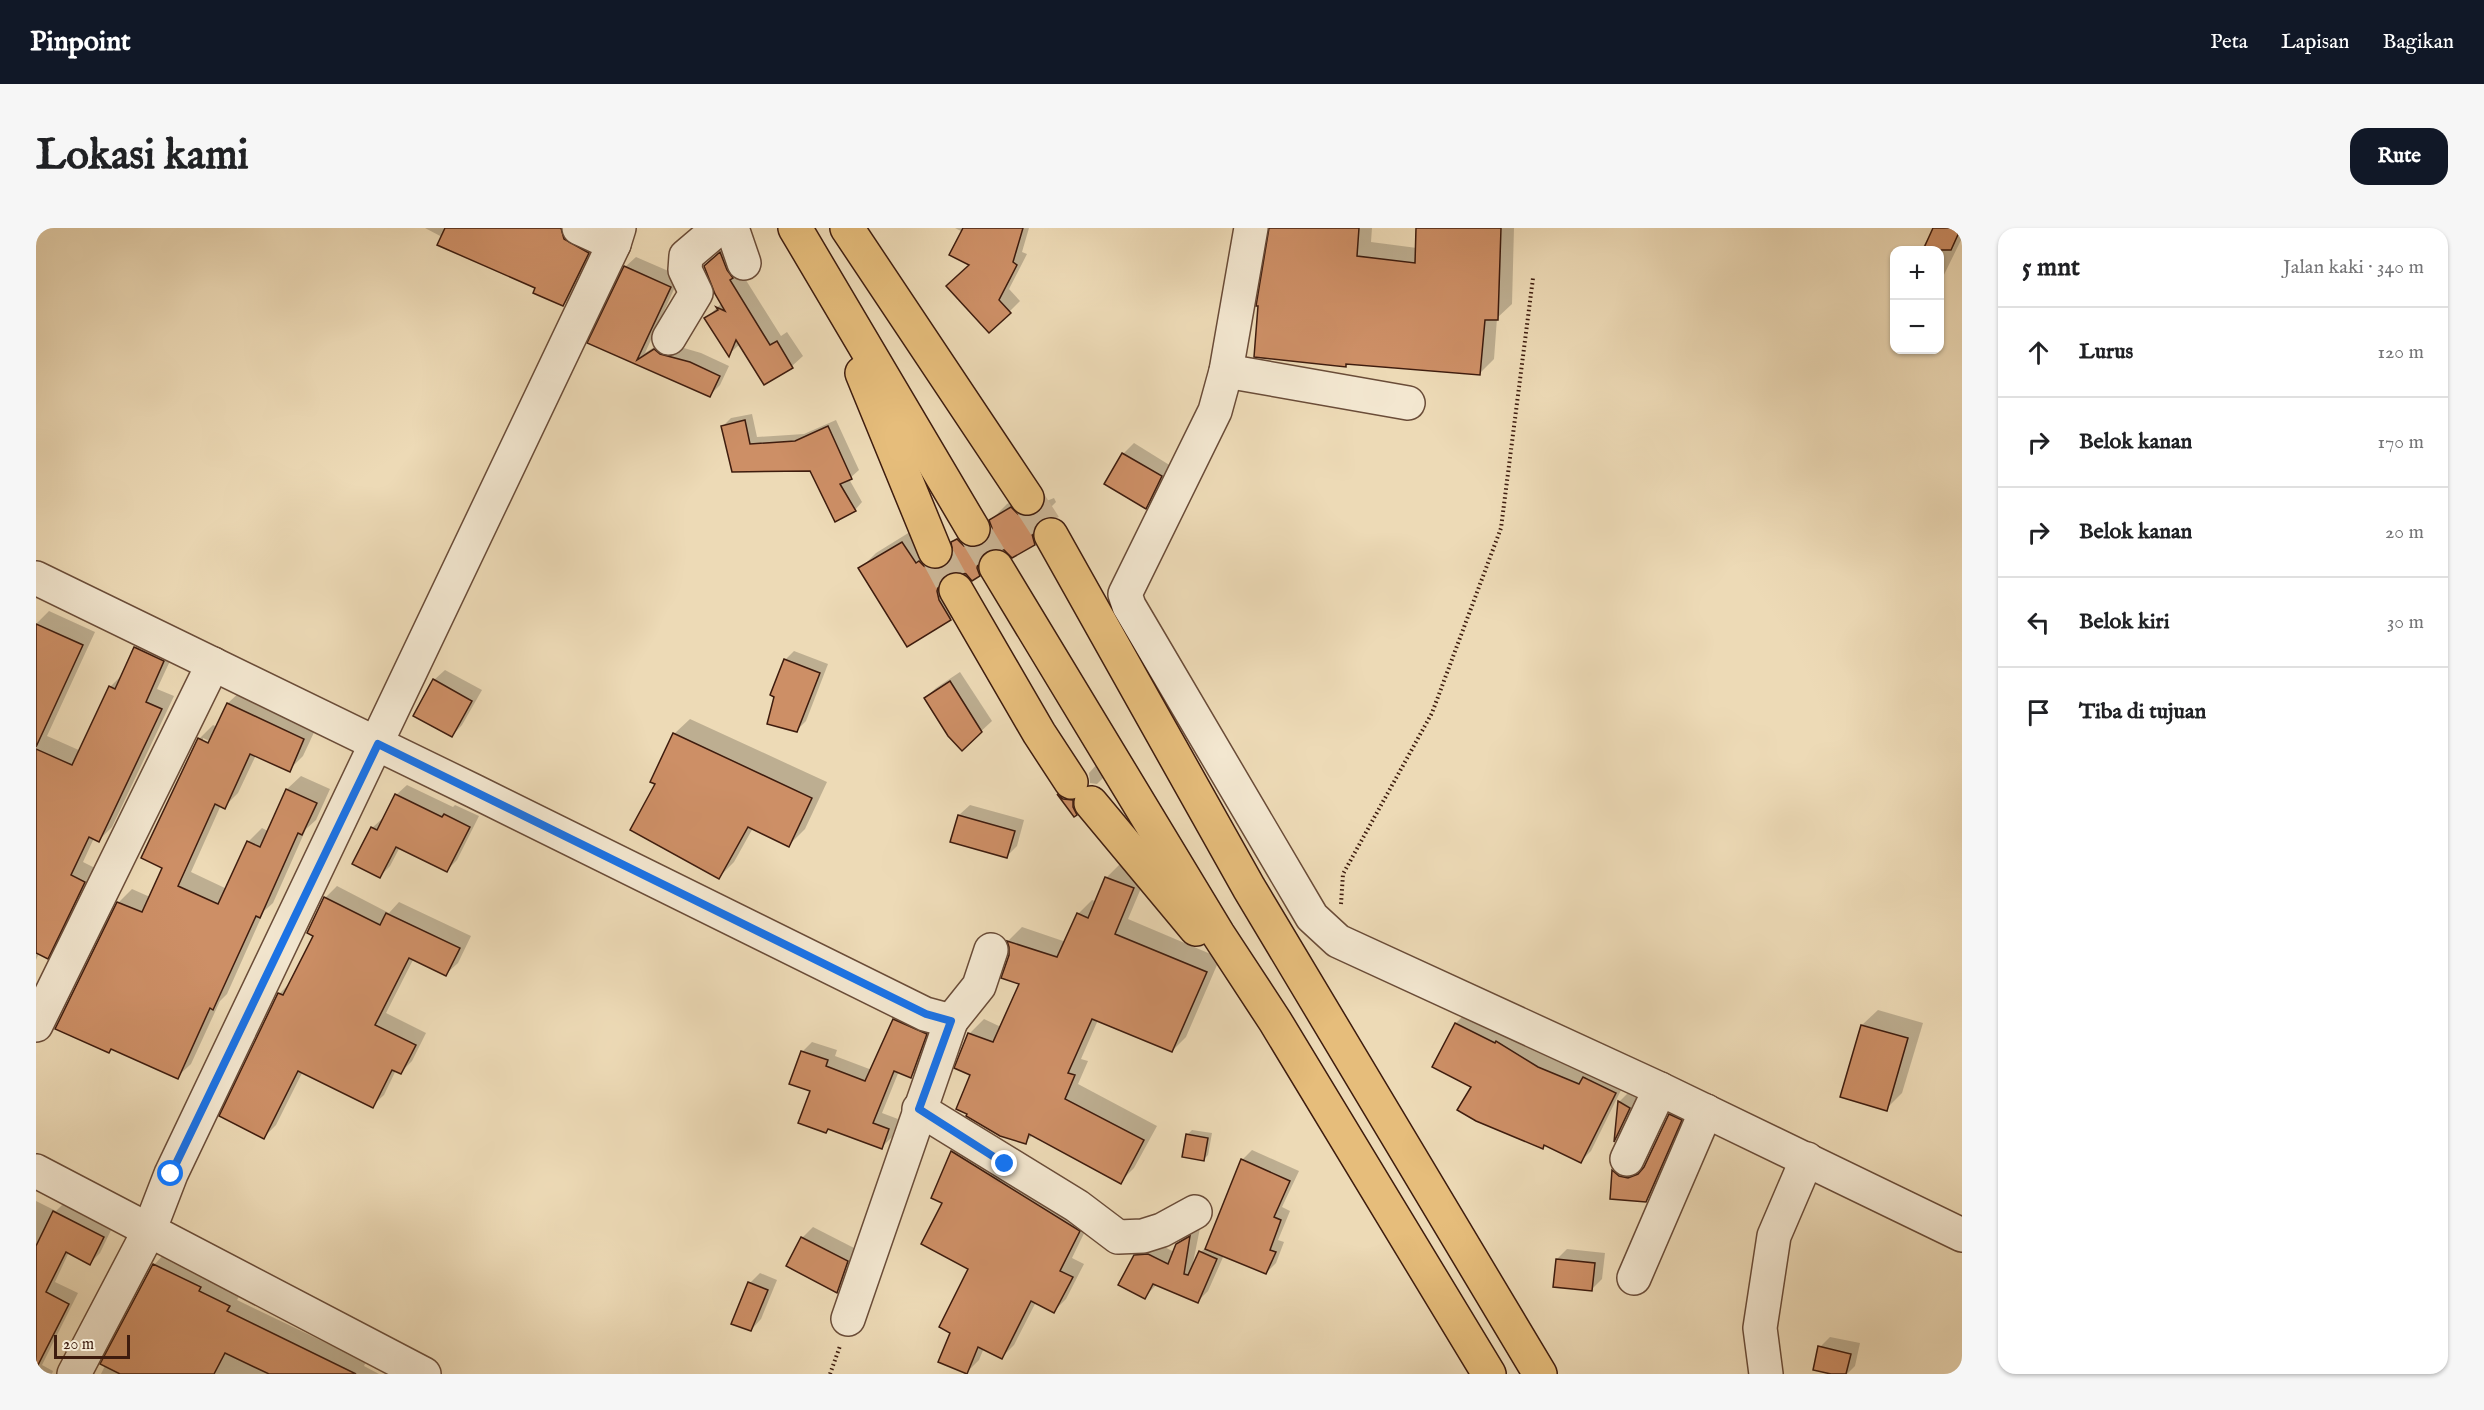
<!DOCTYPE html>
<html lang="id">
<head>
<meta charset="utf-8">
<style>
	:root { --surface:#fff; --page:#f6f6f6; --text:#202124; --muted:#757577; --line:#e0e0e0; --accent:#111827 }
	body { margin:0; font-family:"IM FELL English",serif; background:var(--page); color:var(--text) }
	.controls { position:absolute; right:18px; top:18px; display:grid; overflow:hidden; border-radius:12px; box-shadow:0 2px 4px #0004 }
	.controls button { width:54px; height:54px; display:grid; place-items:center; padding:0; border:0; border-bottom:2px solid var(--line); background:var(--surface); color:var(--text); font:30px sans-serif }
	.scale { position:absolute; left:18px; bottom:15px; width:76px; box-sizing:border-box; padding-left:6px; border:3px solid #3e1c0e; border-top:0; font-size:16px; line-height:21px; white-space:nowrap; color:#3e1c0e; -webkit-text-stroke:4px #f3e7d0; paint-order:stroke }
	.stop { position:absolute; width:18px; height:18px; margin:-14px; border:4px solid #1a73e8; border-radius:50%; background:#fff }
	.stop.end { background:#1a73e8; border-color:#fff; box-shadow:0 2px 6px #0008 }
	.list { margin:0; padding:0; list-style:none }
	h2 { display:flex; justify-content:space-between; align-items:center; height:78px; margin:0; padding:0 24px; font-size:26px }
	h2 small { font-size:20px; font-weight:400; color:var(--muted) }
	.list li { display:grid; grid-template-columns:39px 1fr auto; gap:18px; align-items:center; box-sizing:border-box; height:90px; padding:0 24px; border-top:2px solid var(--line) }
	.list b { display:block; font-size:22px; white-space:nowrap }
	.list em { font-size:20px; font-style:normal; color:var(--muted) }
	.icon { flex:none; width:33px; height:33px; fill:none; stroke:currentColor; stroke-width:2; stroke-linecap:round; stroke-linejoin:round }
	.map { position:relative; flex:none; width:1926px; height:1146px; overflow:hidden; border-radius:18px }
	header { display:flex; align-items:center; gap:36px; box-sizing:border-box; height:84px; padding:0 30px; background:var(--accent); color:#fff }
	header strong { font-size:28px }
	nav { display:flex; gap:33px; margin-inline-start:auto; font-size:21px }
	.intro { display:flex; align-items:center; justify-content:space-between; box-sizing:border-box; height:144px; padding:0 36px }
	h1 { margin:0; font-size:42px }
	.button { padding:15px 27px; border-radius:18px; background:var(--accent); color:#fff; font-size:21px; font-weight:700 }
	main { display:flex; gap:36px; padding:0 36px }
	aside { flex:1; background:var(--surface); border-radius:18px; box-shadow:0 2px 4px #0004 }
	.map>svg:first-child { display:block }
	.shadow { fill:#0003; fill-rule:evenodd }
	.building { fill:#cd8f66; stroke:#3e1c0e; stroke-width:1.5 }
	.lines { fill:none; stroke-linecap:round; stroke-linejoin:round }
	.highway-tunnel { stroke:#cab494; stroke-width:33; stroke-dasharray:33 16; stroke-linecap:butt }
	.minor-casing { stroke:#6a4c38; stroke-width:36 }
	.highway-casing { stroke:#3e1c0e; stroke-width:36 }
	.path { stroke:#3e1c0e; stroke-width:4; stroke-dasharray:1.5 3; stroke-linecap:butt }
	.minor { stroke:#f3e7d0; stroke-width:33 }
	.highway { stroke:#e6bd7b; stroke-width:33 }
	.route { stroke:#1a73e8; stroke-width:8 }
</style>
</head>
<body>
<header>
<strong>Pinpoint</strong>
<nav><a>Peta</a><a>Lapisan</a><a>Bagikan</a></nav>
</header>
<div class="intro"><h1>Lokasi kami</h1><a class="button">Rute</a></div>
<main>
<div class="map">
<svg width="1926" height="1146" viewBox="0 0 1926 1146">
	<rect width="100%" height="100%" fill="#eddab6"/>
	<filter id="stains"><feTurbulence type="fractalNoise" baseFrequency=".00333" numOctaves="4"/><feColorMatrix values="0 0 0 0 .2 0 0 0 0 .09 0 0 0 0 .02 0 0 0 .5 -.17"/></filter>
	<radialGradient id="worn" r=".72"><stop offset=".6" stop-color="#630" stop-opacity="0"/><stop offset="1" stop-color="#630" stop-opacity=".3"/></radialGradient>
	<!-- shadow -->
	<g class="shadow">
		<polygon points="389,0 539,0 563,14 538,66 527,77 501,59"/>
		<polygon points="919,0 993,0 986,24 991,26 973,61 984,73 973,84 912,59 935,37 927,4"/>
		<polygon points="1235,0 1336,0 1335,14 1381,20 1382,0 1478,0 1476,76 1461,90 1458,131 1444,145 1312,135 1310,137"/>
		<polygon points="1898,0 1926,0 1926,10 1904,55 1904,22 1885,22"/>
		<polygon points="695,15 703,41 745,108 751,104 767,128 756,138 728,155 704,116 693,126 670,90 686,75 680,28"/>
		<polygon points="600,29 644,48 609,125 629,112 634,116 665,125 693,138 684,157 674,167 553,115 589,39"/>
		<polygon points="716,186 721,209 768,206 800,192 823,242 813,251 826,274 819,282 775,242 697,243 687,198 695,190"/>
		<polygon points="1098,215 1135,238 1120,269 1110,279 1087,226"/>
		<polygon points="991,265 998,271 1008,274 1018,270 1020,274 1014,280 1011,290 1014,300 998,315 969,321 957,319 959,331 943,347 917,343 918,356 930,375 914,391 824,341 840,325 882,299 912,326 919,326 917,314 933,298 956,304 955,292 971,276"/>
		<polygon points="13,383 59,404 11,508 45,523 74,459 87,446 99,419 112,407 140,420 121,461 138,468 76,599 63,612 58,610 47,634 61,641 24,716 11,729 3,725 0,732 0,396"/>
		<polygon points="758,423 792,436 770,493 761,502 749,432"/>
		<polygon points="409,442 446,462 426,497 416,508 398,452"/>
		<polygon points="924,444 956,493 926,521 889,470 900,460"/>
		<path d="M206,462L281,498L267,528L253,542L220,527L202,565L188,579L185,577L155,644L191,661L212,614L226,600L232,603L251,561L265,548L294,561L280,592L270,601L237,675L228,683L191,766L184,773L155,836L141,849L76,820L73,824L21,800L83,674L96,661L114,669L128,639L163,511L177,497L181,499L192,475ZM167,510L180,516L178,519L167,514Z"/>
		<polygon points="654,491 791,554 769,601 753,617 717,600 698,634 683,649 621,555 638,506"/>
		<polygon points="1062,535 1071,546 1061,556 1054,555 1053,545"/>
		<polygon points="371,557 417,579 419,577 443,588 421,632 411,642 364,619 354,638 344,648 336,600 347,590 348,590 360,567"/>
		<polygon points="1031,557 1050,575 1038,587 1021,567"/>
		<polygon points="934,577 988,592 981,618 971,628 923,587"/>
		<polygon points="1085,635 1111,646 1092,691 1184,730 1150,809 1136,823 1062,792 1045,831 1052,833 1042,856 1121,898 1098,940 1084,954 997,907 989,914 936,846 920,840 934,805 948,791 965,799 985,755 974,728 975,719 972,713 986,699 1030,714 1042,686 1056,672 1061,674 1071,649"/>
		<polygon points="301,658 353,685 363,674 435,708 422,735 410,746 378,730 350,785 390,805 376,833 365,844 360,842 348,867 336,878 267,843 240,897 228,909 243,766 255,754 279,707 289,670"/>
		<polygon points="868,782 900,796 885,839 875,848 863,843 846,885 862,891 856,909 846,919 793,900 790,904 776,862 766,824 776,814 801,822 799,828 836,842 858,792"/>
		<polygon points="1842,782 1887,795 1866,865 1850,881 1805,868 1826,797"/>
		<polygon points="1430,785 1472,804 1513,829 1553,845 1589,854 1555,923 1545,933 1509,916 1506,919 1437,858 1398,838 1420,795"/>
		<polygon points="1593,864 1603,870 1588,902 1580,910 1583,874"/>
		<polygon points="1644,877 1654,882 1620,962 1610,972 1575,969 1577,943 1587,933 1603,940 1610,938 1634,887"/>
		<polygon points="1156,902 1176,905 1172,927 1167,932 1151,907"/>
		<polygon points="929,911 1055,991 1036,1030 1048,1036 1030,1071 1018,1083 1000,1074 978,1117 966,1129 948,1120 943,1132 931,1144 916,1104 934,1040 908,974 897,969 916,924"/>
		<polygon points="1216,922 1263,943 1246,979 1254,983 1242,1012 1248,1014 1240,1035 1230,1045 1188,1027 1172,1063 1162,1073 1121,1056 1109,1069 1099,1028 1110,1017 1123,1016 1138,1024 1141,1016 1152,1006 1164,1000 1156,1040 1165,1024 1172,1017 1206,932"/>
		<polygon points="0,973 20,983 29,974 77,998 64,1025 54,1035 33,1024 19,1054 42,1065 6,1137 17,1143 16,1146 0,1146"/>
		<polygon points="777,999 822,1022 811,1053 801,1063 752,1037 766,1010"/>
		<polygon points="1531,1021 1569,1025 1566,1051 1555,1062 1521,1031"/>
		<polygon points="129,1025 204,1067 201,1072 330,1134 328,1138 343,1146 65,1146 118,1037"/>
		<polygon points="724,1045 741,1052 725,1091 715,1102 714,1055"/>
		<polygon points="1794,1109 1824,1115 1819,1138 1811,1146 1801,1146 1784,1119"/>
	</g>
	<!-- building -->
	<g class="building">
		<polygon points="409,0 525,0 528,11 553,25 527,78 497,65 499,60 401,17"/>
		<polygon points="927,0 987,0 977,34 981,37 963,72 975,85 953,105 910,58 933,37 913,27"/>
		<polygon points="1233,0 1323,0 1321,28 1379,35 1380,0 1465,0 1462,92 1449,92 1444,147 1310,136 1310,139 1218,129 1222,78 1220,78"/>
		<polygon points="1897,0 1925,0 1915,22 1887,22"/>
		<polygon points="684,24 691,42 697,50 694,52 734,117 741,113 757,140 728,157 700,112 693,129 668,90 682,82 680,79 689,83 679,66 668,38"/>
		<polygon points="588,38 635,59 601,132 618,121 624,126 654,134 684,148 674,169 551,115"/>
		<polygon points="709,192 714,216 759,213 792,198 816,251 804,256 820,283 799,294 774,243 696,244 685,198"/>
		<polygon points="1086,225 1126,248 1110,281 1068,256"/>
		<polygon points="975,279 982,286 992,289 1002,285 1006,291 999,297 996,306 999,317 976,330 968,322 959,320 951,323 943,331 941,340 944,348 936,353 930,346 921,343 910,346 904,353 901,363 903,372 915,392 871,419 822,340 866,314 880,335 883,333 888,338 896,341 906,340 913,335 917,326 915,314 921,311 928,318 937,320 946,317 954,310 956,300 953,292"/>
		<polygon points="0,396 47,417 0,519"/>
		<polygon points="98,419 128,433 110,474 126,481 63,614 53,609 35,647 49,654 12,731 0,725 0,521 36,537 73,458 79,461"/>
		<polygon points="748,431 784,445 761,504 731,496 738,469 734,467"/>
		<polygon points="397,451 436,473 416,509 377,488"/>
		<polygon points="914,453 946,504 926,523 912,508 888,470"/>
		<polygon points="191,475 268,511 254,544 214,526 189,581 179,576 142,658 182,676 211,613 224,619 250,561 281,575 266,607 262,605 224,690 220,688 177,782 174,780 142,851 75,821 73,825 19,801 81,674 106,684 126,640 105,630 162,510 172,515"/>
		<polygon points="637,505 776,570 753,619 712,599 683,651 594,602 619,556 614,554"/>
		<polygon points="359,566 406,589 408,586 434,599 411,644 360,619 344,650 316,636 335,599 341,602"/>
		<polygon points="1021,566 1027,571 1037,572 1037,579 1041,587 1038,589"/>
		<polygon points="922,587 979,603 971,630 914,614"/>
		<polygon points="1069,649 1098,660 1079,706 1171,744 1136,824 1056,791 1032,845 1039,847 1029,871 1108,912 1085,956 993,906 990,916 964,908 930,888 931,886 920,881 934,847 918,840 932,805 957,814 983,756 965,750 973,727 973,719 971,713 1021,729 1041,685 1052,690"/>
		<polygon points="288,669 344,697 350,685 424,720 410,748 373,730 339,797 380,817 365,846 356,842 337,880 262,843 228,911 183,888 242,765 247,767 277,708 271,705"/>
		<polygon points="857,791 891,806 875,850 858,843 837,895 853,901 846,921 792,901 790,905 762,895 774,863 753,856 765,823 792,832 790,838 829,853"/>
		<polygon points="1419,795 1459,815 1460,813 1502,839 1543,856 1547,849 1580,865 1545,935 1508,917 1507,921 1440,893 1421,882 1435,859 1396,839"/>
		<polygon points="1825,797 1872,810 1851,883 1804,869"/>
		<polygon points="1582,873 1594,880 1578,914"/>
		<polygon points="1633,886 1646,892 1610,974 1574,971 1576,942 1583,948 1592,950 1602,946 1608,939"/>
		<polygon points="1150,906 1172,910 1168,933 1146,929"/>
		<polygon points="915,923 1044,1003 1024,1043 1037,1049 1018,1085 995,1073 966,1131 942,1119 931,1146 902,1134 914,1105 903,1099 932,1041 885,1016 906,975 895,970"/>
		<polygon points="1205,931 1254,953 1238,989 1245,992 1234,1022 1240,1024 1230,1046 1169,1021"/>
		<polygon points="17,983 68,1009 54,1037 30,1024 10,1064 33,1076 0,1141 0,1018"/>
		<polygon points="1154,1008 1148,1046 1152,1047 1163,1023 1181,1031 1162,1075 1117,1056 1109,1071 1082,1057 1098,1027 1112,1026 1132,1036 1140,1016"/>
		<polygon points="765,1009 812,1033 801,1065 750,1038"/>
		<polygon points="1520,1031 1559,1035 1556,1063 1517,1059"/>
		<polygon points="117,1036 165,1059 163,1063 194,1078 191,1083 320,1146 233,1146 189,1125 178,1146 84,1146 64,1136"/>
		<polygon points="712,1054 732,1062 715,1103 695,1096"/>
		<polygon points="1782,1118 1815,1126 1810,1146 1795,1146 1777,1142"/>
	</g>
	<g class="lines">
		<!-- highway-tunnel -->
		<g class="highway-tunnel">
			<polyline points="991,270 1015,307"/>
			<polyline points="937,301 960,339"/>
			<polyline points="899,323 920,362"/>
		</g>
		<defs>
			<g id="minor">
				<polyline points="543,0 578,16"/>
				<polyline points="696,0 708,35"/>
				<polyline points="1215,0 1190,143 1179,183 1089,366 1093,378 1276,689 1302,713 1624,861 1926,1007"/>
				<polyline points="633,110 660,65 649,42 650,28 683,0"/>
				<polyline points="1190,143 1372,175"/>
				<polyline points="0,350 438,563 889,786 915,793 812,1091"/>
				<polyline points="915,793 943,758 955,722"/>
				<polyline points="0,797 177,436"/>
				<polyline points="883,881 1041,978 1082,1009 1107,1008 1126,1002 1159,984"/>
				<polyline points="1591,931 1624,861"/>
				<polyline points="0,943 388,1146"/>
				<polyline points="1598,1050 1670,883"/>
				<polyline points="38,1146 113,1003 135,946 578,16 583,0"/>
				<polyline points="1730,1146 1724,1100 1738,1008 1771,931"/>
			</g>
			<g id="highway">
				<polyline points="759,0 937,301"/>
				<polyline points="811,0 991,270"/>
				<polyline points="826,145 899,323"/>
				<polyline points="1015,307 1213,660 1504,1146"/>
				<polyline points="960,339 1182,706 1239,793 1453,1146"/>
				<polyline points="920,362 1003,505 1035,554"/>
				<polyline points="1055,575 1160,701"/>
			</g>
		</defs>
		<!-- minor casing -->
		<use href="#minor" class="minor-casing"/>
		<!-- highway casing -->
		<use href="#highway" class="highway-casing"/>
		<!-- path -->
		<g class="path">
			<polyline points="1305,676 1307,646 1396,485 1465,300 1497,50"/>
			<polyline points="794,1146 804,1118"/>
		</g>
		<!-- minor -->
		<use href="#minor" class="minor"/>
		<!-- highway -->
		<use href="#highway" class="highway"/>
	</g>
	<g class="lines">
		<!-- route -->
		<polyline class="route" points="135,946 342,516 890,786 915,793 883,881 969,936"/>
	</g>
	<rect width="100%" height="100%" filter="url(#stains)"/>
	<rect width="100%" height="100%" fill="url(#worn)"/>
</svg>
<div class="controls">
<button>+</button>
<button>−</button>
</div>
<div class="scale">20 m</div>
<div class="stop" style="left:135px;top:946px"></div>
<div class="stop end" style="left:969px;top:936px"></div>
</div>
<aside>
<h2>5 mnt<small>Jalan kaki · 340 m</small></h2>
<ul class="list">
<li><svg class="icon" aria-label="ahead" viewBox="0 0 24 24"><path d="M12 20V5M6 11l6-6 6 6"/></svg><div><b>Lurus</b></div><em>120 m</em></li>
<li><svg class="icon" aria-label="right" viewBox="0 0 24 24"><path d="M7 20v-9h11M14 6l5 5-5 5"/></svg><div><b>Belok kanan</b></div><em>170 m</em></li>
<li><svg class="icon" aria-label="right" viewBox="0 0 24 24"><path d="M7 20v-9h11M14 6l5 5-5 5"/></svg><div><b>Belok kanan</b></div><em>20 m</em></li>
<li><svg class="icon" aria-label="left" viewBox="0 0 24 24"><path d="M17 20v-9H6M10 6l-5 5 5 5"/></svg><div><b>Belok kiri</b></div><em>30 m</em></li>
<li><svg class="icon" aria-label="arrive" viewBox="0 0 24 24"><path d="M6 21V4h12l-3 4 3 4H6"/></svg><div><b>Tiba di tujuan</b></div></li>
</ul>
</aside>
</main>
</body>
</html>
